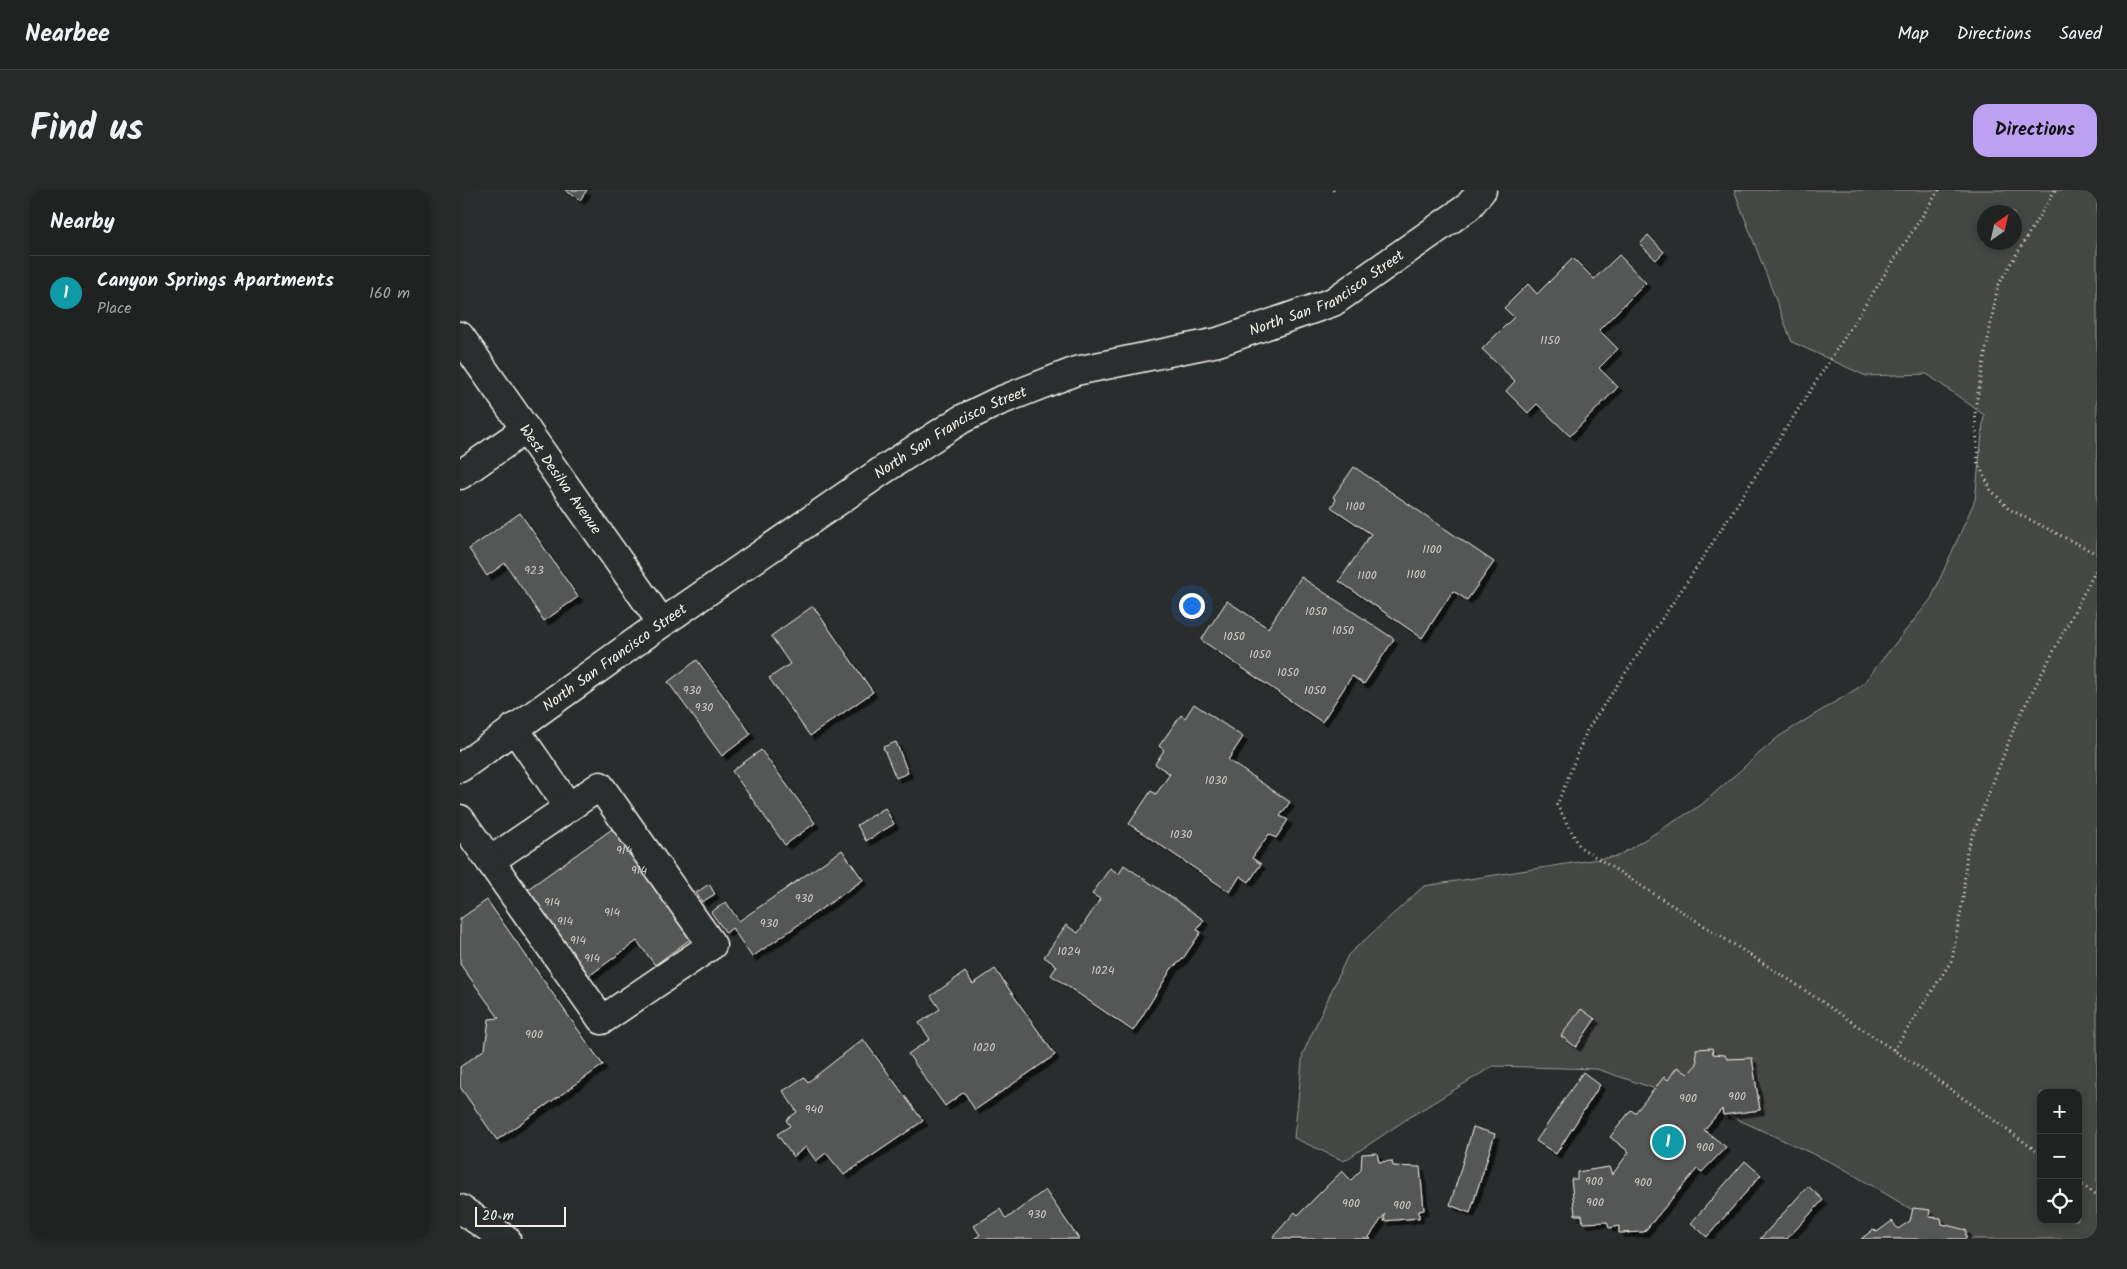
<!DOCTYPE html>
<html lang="en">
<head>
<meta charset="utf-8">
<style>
	:root { --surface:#202222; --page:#282a2a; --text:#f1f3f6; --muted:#a2a4a5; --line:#3d3f40; --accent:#bca0f2 }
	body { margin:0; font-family:Kalam,sans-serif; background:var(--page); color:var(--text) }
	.controls { position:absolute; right:15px; bottom:15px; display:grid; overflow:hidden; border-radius:10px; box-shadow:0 2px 8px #0003 }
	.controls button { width:45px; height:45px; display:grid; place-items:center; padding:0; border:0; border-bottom:1px solid var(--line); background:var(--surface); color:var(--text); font:25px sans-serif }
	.compass { position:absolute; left:1517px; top:15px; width:45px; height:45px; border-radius:50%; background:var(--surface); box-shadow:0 2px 8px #0003; rotate:34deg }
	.scale { position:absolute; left:15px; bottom:12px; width:91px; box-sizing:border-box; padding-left:5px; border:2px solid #f4f1e8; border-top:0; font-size:14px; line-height:18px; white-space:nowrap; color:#f4f1e8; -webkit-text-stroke:4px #2a2d2e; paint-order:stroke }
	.you { position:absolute; left:731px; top:415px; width:18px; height:18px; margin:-12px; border:4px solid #fff; border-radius:50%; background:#1a73e8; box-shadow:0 0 0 8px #1a73e833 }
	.badge { display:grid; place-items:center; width:32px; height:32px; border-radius:50%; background:var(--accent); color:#fff; font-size:16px; font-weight:700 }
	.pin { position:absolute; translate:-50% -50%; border:2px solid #fff; box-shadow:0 1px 5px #0006 }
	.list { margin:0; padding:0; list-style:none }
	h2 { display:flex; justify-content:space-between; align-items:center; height:65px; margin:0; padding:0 20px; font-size:21px }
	h2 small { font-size:16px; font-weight:400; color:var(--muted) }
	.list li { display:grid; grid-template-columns:32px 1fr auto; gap:15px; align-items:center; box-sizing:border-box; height:75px; padding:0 20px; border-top:1px solid var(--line) }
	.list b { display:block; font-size:19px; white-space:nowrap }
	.list p { margin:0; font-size:16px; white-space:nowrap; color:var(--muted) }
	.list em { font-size:16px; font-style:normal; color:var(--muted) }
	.icon { flex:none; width:28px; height:28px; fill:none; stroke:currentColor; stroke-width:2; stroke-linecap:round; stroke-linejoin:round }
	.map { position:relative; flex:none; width:1637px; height:1049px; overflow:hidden; border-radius:15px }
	header { display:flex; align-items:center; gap:30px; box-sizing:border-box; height:70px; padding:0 25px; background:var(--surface); border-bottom:1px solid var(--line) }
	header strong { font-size:24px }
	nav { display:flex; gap:28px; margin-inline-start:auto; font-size:18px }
	.intro { display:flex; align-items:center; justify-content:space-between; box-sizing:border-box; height:120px; padding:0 30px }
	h1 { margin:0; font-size:35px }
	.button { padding:12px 22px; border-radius:15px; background:var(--accent); color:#111; font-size:18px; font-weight:700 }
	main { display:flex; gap:30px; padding:0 30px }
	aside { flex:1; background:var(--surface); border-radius:15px; box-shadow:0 2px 8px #0003 }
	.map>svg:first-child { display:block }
	.green { fill:#444645; stroke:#9c9c96; fill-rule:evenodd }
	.building { fill:#555756; stroke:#f4f1e8; filter:url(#shadow) }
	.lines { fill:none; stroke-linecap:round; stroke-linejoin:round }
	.minor-casing { stroke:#f4f1e8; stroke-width:31 }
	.path { stroke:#f4f1e8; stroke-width:3; stroke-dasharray:1 4; stroke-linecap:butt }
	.minor { stroke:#2a2d2e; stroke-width:28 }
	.labels { text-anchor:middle; stroke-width:4; stroke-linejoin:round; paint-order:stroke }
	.number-label { font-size:12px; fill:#cccac4 }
	.street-label { font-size:15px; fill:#f4f1e8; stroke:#2a2d2e }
</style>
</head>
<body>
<header>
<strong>Nearbee</strong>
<nav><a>Map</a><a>Directions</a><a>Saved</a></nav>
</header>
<div class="intro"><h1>Find us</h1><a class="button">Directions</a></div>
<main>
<aside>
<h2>Nearby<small></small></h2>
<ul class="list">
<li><span class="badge" style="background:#0f9aa8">1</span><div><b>Canyon Springs Apartments</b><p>Place</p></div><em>160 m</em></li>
</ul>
</aside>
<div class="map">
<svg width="1637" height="1049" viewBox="0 0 1637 1049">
	<defs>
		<filter id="shadow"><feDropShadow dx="4.5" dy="4.5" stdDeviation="0" flood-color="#0009"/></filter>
	</defs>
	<rect width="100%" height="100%" fill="#2a2d2e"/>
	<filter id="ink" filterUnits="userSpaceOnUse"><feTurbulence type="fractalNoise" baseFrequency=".02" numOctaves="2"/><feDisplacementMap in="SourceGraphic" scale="10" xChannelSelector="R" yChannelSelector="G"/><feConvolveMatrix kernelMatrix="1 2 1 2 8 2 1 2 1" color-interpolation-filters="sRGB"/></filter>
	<g filter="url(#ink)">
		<!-- green -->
		<path class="green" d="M1274,0H1637V1049H1497L1486,1040L1379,976L1255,919L1137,879L1033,876L950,927L884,971L834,948L843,863L888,765L964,696L1158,666L1241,615L1318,547L1401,496L1471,409L1515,310L1524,225L1467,184L1406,186L1332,152ZM1524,22H1554V52H1524ZM1581,903H1618V1030H1581Z"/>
		<!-- building -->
		<g class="building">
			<polygon points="105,0 127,0 120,10"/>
			<polygon points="1188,45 1204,62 1196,70 1180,54"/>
			<polygon points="1159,65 1186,93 1139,140 1158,159 1139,178 1158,197 1110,246 1077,214 1068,223 1046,201 1055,191 1022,159 1054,127 1044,118 1068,94 1077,104 1113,68 1134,89"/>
			<polygon points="894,277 1034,372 1007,410 993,401 962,448 879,391 911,344 871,317 876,310 873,307"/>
			<polygon points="60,323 118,407 84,431 45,373 27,386 9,359"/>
			<polygon points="841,387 934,449 904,494 892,486 862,532 741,450 767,411 808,438"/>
			<polygon points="353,416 413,502 350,546 309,488 330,474 311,446"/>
			<polygon points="237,470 291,544 262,566 208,492"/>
			<polygon points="734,514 783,547 768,570 830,612 820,626 828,630 816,648 809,644 792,668 801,674 789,692 780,686 770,702 669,634 691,601 696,604 710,584 695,574 704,560 699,556 721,525 725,528"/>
			<polygon points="436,552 448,583 436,588 423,557"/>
			<polygon points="301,560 355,633 325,655 272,581"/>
			<polygon points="425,618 434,634 406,651 397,635"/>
			<polygon points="162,632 240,742 195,775 177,751 126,788 65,701"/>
			<polygon points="382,660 403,690 292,767 272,738 266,743 251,722 266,712 279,731"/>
			<polygon points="664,675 744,730 737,740 741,742 722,770 712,778 673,841 591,785 597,776 584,767 606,735 618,743 640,709 632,704 650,678 659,684"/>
			<polygon points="249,694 255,704 242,712 236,703"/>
			<polygon points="27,710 143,875 37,950 0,897 0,877 25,859 29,829 39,828 0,774 0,729"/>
			<polygon points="535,779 595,865 515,920 504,902 485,916 448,864 470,849 459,833 480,819 471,806 505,782 513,794"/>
			<polygon points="1121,819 1135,829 1116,857 1101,846"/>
			<polygon points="403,849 463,931 384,985 366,963 356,971 346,957 333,967 317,944 330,936 326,930 337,922 323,901 344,887 348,892"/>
			<polygon points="1252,858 1253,864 1265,865 1267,869 1292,868 1300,920 1263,925 1262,919 1244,940 1266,957 1242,982 1237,979 1184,1042 1159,1043 1159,1036 1149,1038 1147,1032 1123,1033 1122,1025 1115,1025 1111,989 1117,989 1117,982 1149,977 1152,985 1169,962 1150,947 1171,920 1175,923 1204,887 1208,890 1217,877 1228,884 1237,874 1236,859"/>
			<polygon points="1123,882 1140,895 1096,964 1076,951"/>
			<polygon points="1013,937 1035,944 1010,1023 990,1015"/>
			<polygon points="917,963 919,972 932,971 933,976 960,977 964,1020 959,1021 959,1028 924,1031 925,1024 909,1047 911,1049 815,1049 813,1047 835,1022 838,1025 882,981 891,990 901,980 902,964"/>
			<polygon points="1285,971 1301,985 1247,1047 1231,1033"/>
			<polygon points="1348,996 1363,1010 1327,1049 1300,1049"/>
			<polygon points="585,1000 619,1049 514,1049 520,1045 514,1036 540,1019 546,1029"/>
			<polygon points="1453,1018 1470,1020 1469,1027 1481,1028 1482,1034 1506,1040 1506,1049 1401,1049 1414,1039 1417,1042 1432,1031 1438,1039 1450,1031"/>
		</g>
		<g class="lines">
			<defs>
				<g id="minor">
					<path id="s1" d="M0,146L202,433"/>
					<polyline points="0,285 66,239"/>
					<polyline points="54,538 108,616"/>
					<path id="s2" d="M0,578L202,433L423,280L502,229L537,212L616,181L758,152L873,112L1008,17L1022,0"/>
					<polygon points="140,596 252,755 142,830 30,671"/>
					<polyline points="0,629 30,671"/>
					<polyline points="0,1019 46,1049"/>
				</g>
			</defs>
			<!-- minor casing -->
			<use href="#minor" class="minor-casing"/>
			<!-- path -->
			<g class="path">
				<polyline points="873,0 875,4"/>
				<polyline points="1479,0 1239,374 1127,540 1097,615 1120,657 1328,789 1472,886 1581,964"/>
				<polyline points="1595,0 1538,95 1515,219 1518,273 1531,300 1549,319 1637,364"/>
				<polyline points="1434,860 1492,770 1503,709 1507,660 1556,533 1637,378"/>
				<polyline points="1618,992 1637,1005"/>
			</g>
			<!-- minor -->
			<use href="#minor" class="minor"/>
		</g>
	</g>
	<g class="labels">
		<!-- number labels -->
		<g class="number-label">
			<text x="1090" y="154">1150</text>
			<text x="895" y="320">1100</text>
			<text x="972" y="363">1100</text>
			<text x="74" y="384">923</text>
			<text x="956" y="388">1100</text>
			<text x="907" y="389">1100</text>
			<text x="856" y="425">1050</text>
			<text x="883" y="444">1050</text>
			<text x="774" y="450">1050</text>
			<text x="800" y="468">1050</text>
			<text x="828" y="486">1050</text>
			<text x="232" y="504">930</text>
			<text x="855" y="504">1050</text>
			<text x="244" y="521">930</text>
			<text x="756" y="594">1030</text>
			<text x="721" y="648">1030</text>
			<text x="164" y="664">914</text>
			<text x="179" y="684">914</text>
			<text x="344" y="712">930</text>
			<text x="92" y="716">914</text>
			<text x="152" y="726">914</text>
			<text x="105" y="735">914</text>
			<text x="309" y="737">930</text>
			<text x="118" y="754">914</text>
			<text x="609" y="765">1024</text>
			<text x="132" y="772">914</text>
			<text x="643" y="784">1024</text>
			<text x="74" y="848">900</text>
			<text x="524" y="861">1020</text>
			<text x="1277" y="910">900</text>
			<text x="1228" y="912">900</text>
			<text x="354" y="923">940</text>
			<text x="1245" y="961">900</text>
			<text x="1134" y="995">900</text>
			<text x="1183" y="996">900</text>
			<text x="1135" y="1016">900</text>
			<text x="891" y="1017">900</text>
			<text x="942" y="1019">900</text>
			<text x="577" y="1028">930</text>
		</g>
		<!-- street labels -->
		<g class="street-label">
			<text dy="5" stroke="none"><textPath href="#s2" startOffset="1000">North San Francisco Street</textPath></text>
			<text dy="5" stroke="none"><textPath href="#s2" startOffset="595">North San Francisco Street</textPath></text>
			<text dy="5" stroke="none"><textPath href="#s1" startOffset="175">West Desilva Avenue</textPath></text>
			<text dy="5" stroke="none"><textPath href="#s2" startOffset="190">North San Francisco Street</textPath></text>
		</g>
	</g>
</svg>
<div class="controls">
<button>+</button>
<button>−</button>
<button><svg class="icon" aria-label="locate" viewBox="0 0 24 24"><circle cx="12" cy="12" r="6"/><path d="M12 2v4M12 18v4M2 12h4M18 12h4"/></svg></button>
</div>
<svg class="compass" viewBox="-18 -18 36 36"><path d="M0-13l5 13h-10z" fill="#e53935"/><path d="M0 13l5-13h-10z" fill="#a2a4a5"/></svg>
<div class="scale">20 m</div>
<div class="you"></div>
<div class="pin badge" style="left:1208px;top:952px;background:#0f9aa8">1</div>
</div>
</main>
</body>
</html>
